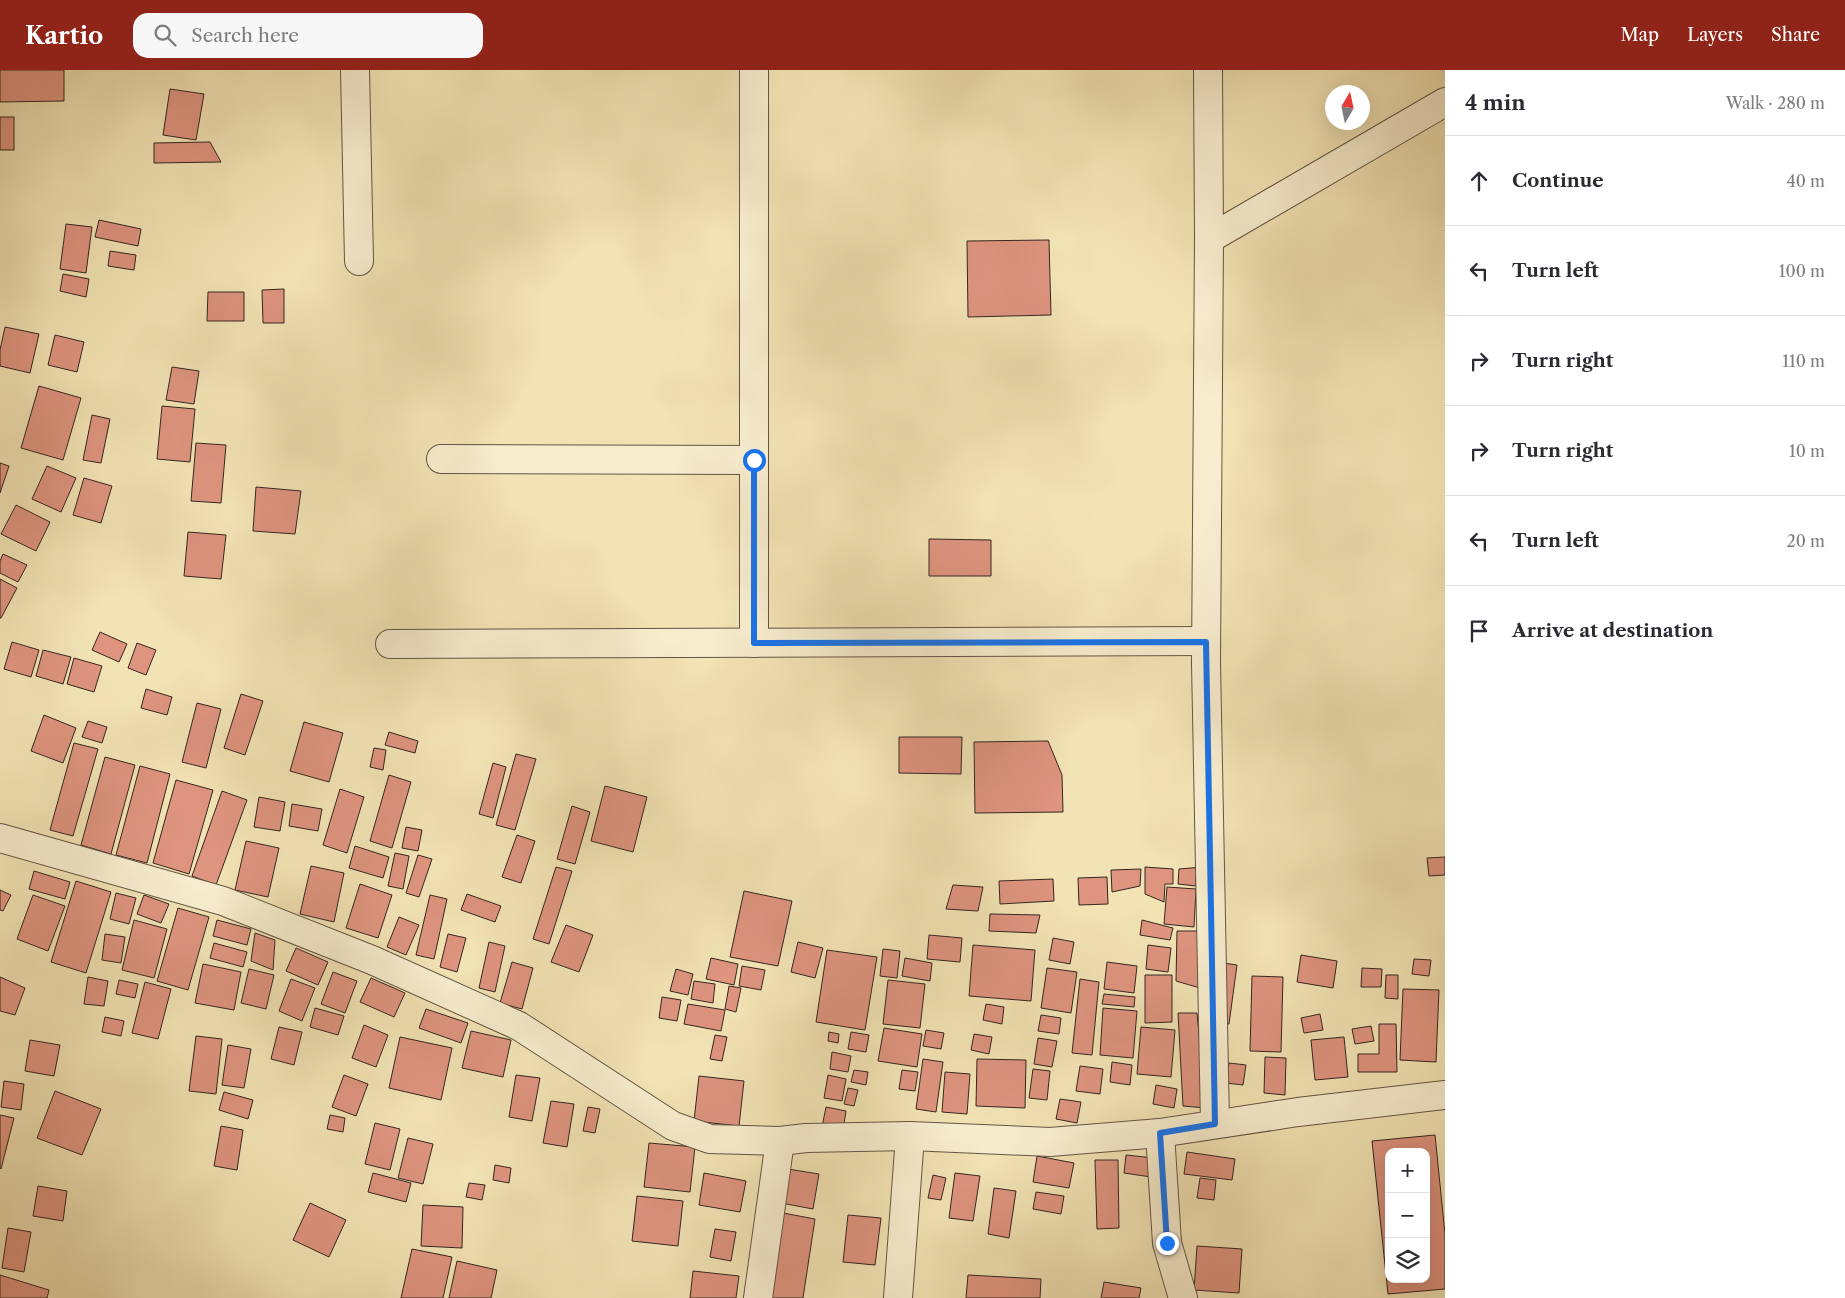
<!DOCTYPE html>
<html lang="en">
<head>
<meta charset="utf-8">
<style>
	:root { --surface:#fff; --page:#f7f7f7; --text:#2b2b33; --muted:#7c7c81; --line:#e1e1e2; --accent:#8f2418 }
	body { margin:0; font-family:"Libre Caslon Text",serif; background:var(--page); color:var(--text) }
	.controls { position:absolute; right:15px; bottom:15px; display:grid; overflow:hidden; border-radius:10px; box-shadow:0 5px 20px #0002 }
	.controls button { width:45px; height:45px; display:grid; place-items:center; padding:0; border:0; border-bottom:1px solid var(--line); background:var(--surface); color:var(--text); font:25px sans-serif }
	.compass { position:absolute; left:1325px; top:15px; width:45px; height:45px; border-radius:50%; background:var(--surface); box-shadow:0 5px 20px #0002; rotate:9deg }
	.stop { position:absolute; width:15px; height:15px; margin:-11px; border:4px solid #1a73e8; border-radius:50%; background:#fff }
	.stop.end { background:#1a73e8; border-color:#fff; box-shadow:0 1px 5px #0008 }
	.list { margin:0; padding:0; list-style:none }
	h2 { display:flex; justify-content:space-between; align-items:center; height:65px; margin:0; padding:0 20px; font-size:21px }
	h2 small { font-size:16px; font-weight:400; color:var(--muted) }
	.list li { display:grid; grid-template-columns:32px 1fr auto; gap:15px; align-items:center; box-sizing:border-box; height:90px; padding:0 20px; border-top:1px solid var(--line) }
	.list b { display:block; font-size:19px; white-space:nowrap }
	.list em { font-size:16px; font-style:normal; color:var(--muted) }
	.icon { flex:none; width:28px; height:28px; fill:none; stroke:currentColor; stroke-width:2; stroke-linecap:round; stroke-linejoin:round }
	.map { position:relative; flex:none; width:1445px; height:1228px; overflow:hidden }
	header { display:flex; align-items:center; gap:30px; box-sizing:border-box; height:70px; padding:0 25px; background:var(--accent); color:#fff }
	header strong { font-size:24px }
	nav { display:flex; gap:28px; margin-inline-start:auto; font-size:18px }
	.search { width:350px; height:45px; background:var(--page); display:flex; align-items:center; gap:12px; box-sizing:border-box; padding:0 18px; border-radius:15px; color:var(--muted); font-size:19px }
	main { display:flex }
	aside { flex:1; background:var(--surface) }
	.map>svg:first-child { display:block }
	.building { fill:#de947f; stroke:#34261f; fill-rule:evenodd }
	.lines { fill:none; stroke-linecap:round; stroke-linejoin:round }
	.minor-casing { stroke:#645544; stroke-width:30 }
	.minor { stroke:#f7edce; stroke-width:28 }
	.route { stroke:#1a73e8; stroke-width:6 }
</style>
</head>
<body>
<header>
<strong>Kartio</strong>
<div class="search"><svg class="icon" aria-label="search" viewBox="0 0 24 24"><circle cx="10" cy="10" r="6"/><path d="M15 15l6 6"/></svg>Search here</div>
<nav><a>Map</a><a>Layers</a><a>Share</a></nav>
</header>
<main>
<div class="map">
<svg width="1445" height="1228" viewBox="0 0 1445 1228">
	<rect width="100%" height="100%" fill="#f2e3b4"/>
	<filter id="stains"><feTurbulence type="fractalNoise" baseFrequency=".004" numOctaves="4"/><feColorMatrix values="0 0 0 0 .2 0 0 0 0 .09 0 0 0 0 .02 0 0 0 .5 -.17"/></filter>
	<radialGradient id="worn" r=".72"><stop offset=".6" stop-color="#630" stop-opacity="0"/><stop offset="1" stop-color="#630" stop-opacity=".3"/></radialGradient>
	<!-- building -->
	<g class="building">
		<polygon points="0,0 64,0 64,31 0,32"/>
		<polygon points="170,19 204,24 196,70 163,65"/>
		<rect x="0" y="47" width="14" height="33"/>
		<polygon points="210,72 221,92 154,93 154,73"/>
		<polygon points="99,150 141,159 138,176 95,167"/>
		<polygon points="66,154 92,157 86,203 60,199"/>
		<polygon points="1049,170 1051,245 968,247 967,171"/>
		<polygon points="110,181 136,185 134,200 108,196"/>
		<polygon points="63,204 89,209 86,227 60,221"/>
		<polygon points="284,219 284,253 263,253 262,220"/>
		<polygon points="208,222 244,222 244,251 207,251"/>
		<polygon points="5,257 39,264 30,303 0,296 0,280"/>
		<polygon points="55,265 84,272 77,302 48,295"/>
		<polygon points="172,297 199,301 194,334 166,330"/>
		<polygon points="39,316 81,328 63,390 21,378"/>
		<polygon points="162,336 195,339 190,392 157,389"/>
		<polygon points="92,345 110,349 101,393 83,390"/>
		<polygon points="196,373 226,375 221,433 191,431"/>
		<polygon points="0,393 9,396 0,423"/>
		<polygon points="47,396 76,408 61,442 32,429"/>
		<polygon points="84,408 112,416 101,453 73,445"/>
		<polygon points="256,417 301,421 295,464 253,461"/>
		<polygon points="16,435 50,452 36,481 1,464"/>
		<polygon points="188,462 226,465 221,509 184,506"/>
		<polygon points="929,469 991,470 991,506 929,506"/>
		<polygon points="3,484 27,495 18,512 0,503 0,491"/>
		<polygon points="0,509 17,518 1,548 0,548"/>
		<polygon points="100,562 127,574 119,592 92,580"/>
		<polygon points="12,572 39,580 31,607 4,599"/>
		<polygon points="137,573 156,580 146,605 128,598"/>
		<polygon points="43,580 71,587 63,614 36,606"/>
		<polygon points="74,588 102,596 94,622 67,614"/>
		<polygon points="146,619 172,627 167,645 141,638"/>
		<polygon points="241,624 263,631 245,685 224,678"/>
		<polygon points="197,633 221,639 206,698 182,692"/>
		<polygon points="44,645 76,658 63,693 31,681"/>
		<polygon points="88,651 107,657 102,673 82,667"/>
		<polygon points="304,652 343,663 329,712 290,701"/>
		<polygon points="389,662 418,671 415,683 385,675"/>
		<polygon points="899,667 962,667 961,704 899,703"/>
		<polygon points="1048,671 1062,705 1063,742 975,743 974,672"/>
		<polygon points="74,673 98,679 73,766 50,760"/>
		<polygon points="374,678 386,680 383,700 370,697"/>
		<polygon points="516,684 536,689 515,760 496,755"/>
		<polygon points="105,687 135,695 111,784 81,775"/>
		<polygon points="493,693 506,697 493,748 479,744"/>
		<polygon points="140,696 170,704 147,793 116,785"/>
		<polygon points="389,705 411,712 392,778 370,771"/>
		<polygon points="176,710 213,720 189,804 153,793"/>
		<polygon points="605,716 647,727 633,782 591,771"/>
		<polygon points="340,719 364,727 347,783 323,775"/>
		<polygon points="222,721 247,730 216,815 192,806"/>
		<polygon points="259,727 285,732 280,761 254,757"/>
		<polygon points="292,734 322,739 318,761 289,756"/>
		<polygon points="572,736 590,742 575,794 557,789"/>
		<polygon points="406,757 422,760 418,781 402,778"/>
		<polygon points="517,765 535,771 521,813 502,807"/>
		<polygon points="246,771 279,778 268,827 235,820"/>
		<polygon points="355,776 389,787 383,808 349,798"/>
		<polygon points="395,783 409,786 403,819 388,816"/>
		<polygon points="418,785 432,789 419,827 406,823"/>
		<polygon points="1445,787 1445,805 1429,806 1427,788"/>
		<polygon points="311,796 344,803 334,852 300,844"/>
		<polygon points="556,797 572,801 549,874 533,869"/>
		<polygon points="1145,797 1173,799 1173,814 1165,814 1164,832 1145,824"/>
		<polygon points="1203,797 1202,807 1196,807 1196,816 1178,814 1179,799"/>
		<polygon points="1141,799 1140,816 1112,822 1111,800"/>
		<polygon points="34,801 70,812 65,829 29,819"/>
		<polygon points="1107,807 1108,834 1079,835 1078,808"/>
		<polygon points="1053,809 1054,831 1000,834 999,811"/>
		<polygon points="76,811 111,822 86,903 51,892"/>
		<polygon points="360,814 392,825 378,868 346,858"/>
		<polygon points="953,815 983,817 978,841 946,839"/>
		<polygon points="1167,817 1196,819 1194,857 1164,854"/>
		<polygon points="0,820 11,825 3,841 0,840"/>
		<polygon points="744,821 792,831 778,896 730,887"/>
		<polygon points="116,823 136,828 129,854 110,849"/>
		<polygon points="467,824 501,836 495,852 461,840"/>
		<polygon points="33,825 65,836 48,881 17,869"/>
		<polygon points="144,825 169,834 161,853 137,844"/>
		<polygon points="430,825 447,829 434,889 416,885"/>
		<polygon points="178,838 209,847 188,920 157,911"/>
		<polygon points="990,844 1040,845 1036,863 989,861"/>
		<polygon points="399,847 419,855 406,885 387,877"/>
		<polygon points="134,850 167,859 154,908 122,900"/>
		<polygon points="217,850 251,859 247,875 213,866"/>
		<polygon points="1142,850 1173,858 1170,870 1140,865"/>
		<polygon points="566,855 593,865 579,902 551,892"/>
		<polygon points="1177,861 1201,861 1200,918 1176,911"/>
		<polygon points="255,863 275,870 273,900 251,891"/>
		<polygon points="105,864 125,867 121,893 102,890"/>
		<polygon points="448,864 466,868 457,902 440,897"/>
		<polygon points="929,865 962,868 960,892 927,889"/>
		<polygon points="1053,868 1074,872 1070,894 1049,890"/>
		<polygon points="489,872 505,876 495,922 479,918"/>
		<polygon points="798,872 823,878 815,908 791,902"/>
		<polygon points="214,873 247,882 243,897 210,888"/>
		<polygon points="973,875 1035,880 1031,931 969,926"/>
		<polygon points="1148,875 1171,878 1168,902 1146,899"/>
		<polygon points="296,878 328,892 318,915 286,901"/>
		<polygon points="883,879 900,881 897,908 880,906"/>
		<polygon points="827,880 877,887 865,960 816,952"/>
		<polygon points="1301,885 1337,891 1333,918 1297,912"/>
		<polygon points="711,888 738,894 734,915 706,909"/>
		<polygon points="905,888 932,893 930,911 902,906"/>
		<polygon points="1414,889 1431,890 1429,906 1412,904"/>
		<polygon points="512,892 533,898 522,939 500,933"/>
		<polygon points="1107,892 1137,896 1134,923 1104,919"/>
		<polygon points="1216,892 1237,895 1229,954 1216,953"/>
		<polygon points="203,894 241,902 234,940 195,933"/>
		<polygon points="742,896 765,900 761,920 739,916"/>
		<polygon points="1047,898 1077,902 1071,943 1041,938"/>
		<polygon points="1362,898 1382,899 1381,917 1361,917"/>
		<polygon points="249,899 274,905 266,939 241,933"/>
		<polygon points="676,899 693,904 688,925 670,921"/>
		<polygon points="333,902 357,911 345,943 321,934"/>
		<polygon points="1145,905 1172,905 1172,952 1145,953"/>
		<polygon points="1386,905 1398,905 1398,929 1385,928"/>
		<polygon points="1252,906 1283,907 1281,982 1250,981"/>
		<polygon points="0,907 25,918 15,945 0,941"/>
		<polygon points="88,907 108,911 104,936 84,934"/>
		<polygon points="371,908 405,923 394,947 360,932"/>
		<polygon points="291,909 315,918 302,951 279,941"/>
		<polygon points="1080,909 1099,912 1092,985 1072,983"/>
		<polygon points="119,910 138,914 135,928 116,924"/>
		<polygon points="888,910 925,914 920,958 883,954"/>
		<polygon points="694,911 715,914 713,933 691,929"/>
		<polygon points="145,912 171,919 158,969 132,963"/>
		<polygon points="729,916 741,918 736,942 725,939"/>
		<polygon points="1403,919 1439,920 1436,992 1400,990"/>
		<polygon points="1104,924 1135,927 1134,937 1102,934"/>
		<polygon points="662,927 681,930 677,951 659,948"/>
		<polygon points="688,934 725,940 721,961 684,954"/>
		<polygon points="986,934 1004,937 1002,954 983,950"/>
		<polygon points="315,938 344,946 338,965 310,957"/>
		<polygon points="1103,938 1137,941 1133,988 1100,985"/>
		<polygon points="426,939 468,953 461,973 419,958"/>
		<polygon points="1178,943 1197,943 1206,1038 1183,1036"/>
		<polygon points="1320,944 1323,960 1304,963 1301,948"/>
		<polygon points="1041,945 1061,948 1059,964 1038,961"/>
		<polygon points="105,947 124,951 121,966 102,962"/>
		<polygon points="1379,954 1396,954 1397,1002 1358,1002 1358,984 1379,984"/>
		<polygon points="364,955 388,965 376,997 352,988"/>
		<polygon points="1371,956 1374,971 1355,974 1352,959"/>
		<polygon points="279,957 302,962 294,995 271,989"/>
		<polygon points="1141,957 1175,960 1171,1007 1137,1004"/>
		<polygon points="884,958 922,964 917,997 878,991"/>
		<polygon points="926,960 944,963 941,979 923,976"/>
		<polygon points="471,961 511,970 503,1007 462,998"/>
		<polygon points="829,962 839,964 838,973 828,971"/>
		<polygon points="851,962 869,965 866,982 848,979"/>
		<polygon points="974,964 992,967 989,984 971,980"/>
		<polygon points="715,965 727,967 722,991 710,989"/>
		<polygon points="196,966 222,969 216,1024 189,1021"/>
		<polygon points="400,967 452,978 441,1030 389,1018"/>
		<polygon points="1344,967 1348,1007 1315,1010 1311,970"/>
		<polygon points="1038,968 1057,971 1052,997 1034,994"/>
		<polygon points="30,970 60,975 54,1006 25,1001"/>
		<polygon points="228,975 251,979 244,1018 222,1015"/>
		<polygon points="832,982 851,986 848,1002 830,999"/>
		<polygon points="1265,987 1286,988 1285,1025 1264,1023"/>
		<polygon points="923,989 943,992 936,1042 916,1039"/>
		<polygon points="977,989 1026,990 1025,1038 976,1036"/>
		<polygon points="1112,992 1132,995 1130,1015 1110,1012"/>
		<polygon points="1229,993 1246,995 1243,1015 1226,1013"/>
		<polygon points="1080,996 1103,999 1100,1024 1076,1021"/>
		<polygon points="1033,999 1050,1001 1047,1030 1029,1028"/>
		<polygon points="854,1000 868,1002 866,1015 851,1012"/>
		<polygon points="902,1000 918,1002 915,1021 899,1019"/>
		<polygon points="945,1002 970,1004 967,1044 942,1042"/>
		<polygon points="344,1005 368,1014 356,1046 332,1037"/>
		<polygon points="516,1005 540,1008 532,1051 509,1047"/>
		<polygon points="828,1005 846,1009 842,1031 824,1028"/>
		<polygon points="699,1006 744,1011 739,1056 694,1051"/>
		<polygon points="4,1011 24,1014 21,1040 1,1037"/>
		<polygon points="1156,1015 1177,1019 1174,1038 1153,1034"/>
		<polygon points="848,1018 858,1020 854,1036 844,1034"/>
		<polygon points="55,1021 101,1039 82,1085 37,1068"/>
		<polygon points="224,1022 253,1030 248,1049 219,1040"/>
		<polygon points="1060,1029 1081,1032 1077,1053 1056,1049"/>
		<polygon points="551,1031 574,1034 567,1077 543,1073"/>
		<polygon points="588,1037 600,1039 595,1063 583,1061"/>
		<polygon points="826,1037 846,1041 842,1066 821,1062"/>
		<polygon points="0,1045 14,1048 1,1099 0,1098"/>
		<polygon points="330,1045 345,1048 343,1062 327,1059"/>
		<polygon points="375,1053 400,1059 390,1100 365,1094"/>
		<polygon points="221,1056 243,1060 237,1100 214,1096"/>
		<path d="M1435,1065L1445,1164V1219L1388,1224L1372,1071ZM1389,1082H1426V1209H1389Z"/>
		<polygon points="408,1068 433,1074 423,1114 398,1108"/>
		<polygon points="649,1073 695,1077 690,1122 644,1117"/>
		<polygon points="1187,1082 1235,1089 1232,1110 1184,1104"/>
		<polygon points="1126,1085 1154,1088 1151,1107 1124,1103"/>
		<polygon points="1037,1086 1074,1093 1069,1118 1033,1112"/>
		<polygon points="1095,1090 1118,1090 1119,1158 1097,1159"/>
		<polygon points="495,1095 511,1098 509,1113 493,1110"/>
		<polygon points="788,1099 819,1104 813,1139 781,1133"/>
		<polygon points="373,1103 411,1113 406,1132 368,1122"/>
		<polygon points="704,1103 746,1111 740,1142 699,1135"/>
		<polygon points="955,1103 980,1106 973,1151 949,1148"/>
		<polygon points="933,1105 946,1108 941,1130 928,1128"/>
		<polygon points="1200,1108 1216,1110 1214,1130 1197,1128"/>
		<polygon points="469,1113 485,1115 482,1130 466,1127"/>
		<polygon points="38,1116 67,1121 63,1151 33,1146"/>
		<polygon points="994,1118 1016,1121 1009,1168 988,1164"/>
		<polygon points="1036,1122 1064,1126 1061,1144 1033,1139"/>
		<polygon points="637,1126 683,1131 678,1176 632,1171"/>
		<polygon points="310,1133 346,1150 329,1187 293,1170"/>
		<polygon points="423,1135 463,1137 462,1178 421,1176"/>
		<polygon points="783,1143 815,1149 803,1228 770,1228"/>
		<polygon points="848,1145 881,1148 875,1195 843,1192"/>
		<polygon points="8,1158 31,1162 24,1202 2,1198"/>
		<polygon points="715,1159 736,1162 731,1191 710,1187"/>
		<polygon points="1197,1176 1242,1179 1239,1223 1194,1220"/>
		<polygon points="412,1179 452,1187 443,1228 401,1228"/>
		<polygon points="457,1191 497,1200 491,1228 449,1228"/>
		<polygon points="693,1201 739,1206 736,1228 690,1228"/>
		<polygon points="0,1205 49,1220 47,1228 0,1228"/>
		<polygon points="968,1205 1041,1209 1040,1228 966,1228"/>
		<polygon points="1104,1212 1141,1218 1139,1228 1101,1228"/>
	</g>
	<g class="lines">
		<defs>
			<g id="minor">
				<polyline points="355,0 359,191"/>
				<polyline points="754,0 754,573"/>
				<polyline points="1208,0 1209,169 1206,593 1215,1054"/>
				<polyline points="1209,169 1445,32"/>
				<polyline points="441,389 754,390"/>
				<polyline points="390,574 1206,571"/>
				<polyline points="0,768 223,831 372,890 519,956 673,1056 710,1069 780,1071 806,1068 910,1066 1050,1072 1160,1063 1298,1042 1445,1025"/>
				<polyline points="1160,1063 1167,1173 1183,1228"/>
				<polyline points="758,1228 780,1071"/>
				<polyline points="898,1228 910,1066"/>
			</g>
		</defs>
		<!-- minor casing -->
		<use href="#minor" class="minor-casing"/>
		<!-- minor -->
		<use href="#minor" class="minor"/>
	</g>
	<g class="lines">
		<!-- route -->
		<polyline class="route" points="754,390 754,573 1206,572 1215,1054 1160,1063 1167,1173"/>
	</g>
	<rect width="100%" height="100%" filter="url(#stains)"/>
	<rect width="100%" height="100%" fill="url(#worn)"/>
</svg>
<div class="controls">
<button>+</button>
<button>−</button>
<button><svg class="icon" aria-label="layers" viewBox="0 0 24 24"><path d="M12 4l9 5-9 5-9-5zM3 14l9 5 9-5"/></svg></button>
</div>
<svg class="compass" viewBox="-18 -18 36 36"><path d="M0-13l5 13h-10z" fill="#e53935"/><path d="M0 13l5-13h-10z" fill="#7c7c81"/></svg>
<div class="stop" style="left:754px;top:390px"></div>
<div class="stop end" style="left:1167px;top:1173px"></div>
</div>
<aside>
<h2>4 min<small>Walk · 280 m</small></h2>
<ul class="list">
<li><svg class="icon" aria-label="ahead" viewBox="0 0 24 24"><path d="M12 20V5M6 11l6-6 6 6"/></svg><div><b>Continue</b></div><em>40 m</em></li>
<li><svg class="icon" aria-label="left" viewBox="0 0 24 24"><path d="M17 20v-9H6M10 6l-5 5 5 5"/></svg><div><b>Turn left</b></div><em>100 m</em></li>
<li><svg class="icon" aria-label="right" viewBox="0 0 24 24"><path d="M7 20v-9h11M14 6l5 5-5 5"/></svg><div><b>Turn right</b></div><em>110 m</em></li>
<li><svg class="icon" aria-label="right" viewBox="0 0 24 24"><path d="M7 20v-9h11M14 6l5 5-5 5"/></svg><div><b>Turn right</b></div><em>10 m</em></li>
<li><svg class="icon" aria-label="left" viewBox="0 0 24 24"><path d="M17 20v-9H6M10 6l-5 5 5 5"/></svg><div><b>Turn left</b></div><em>20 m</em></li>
<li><svg class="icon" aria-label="arrive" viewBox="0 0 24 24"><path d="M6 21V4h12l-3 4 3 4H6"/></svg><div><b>Arrive at destination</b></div></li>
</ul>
</aside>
</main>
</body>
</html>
